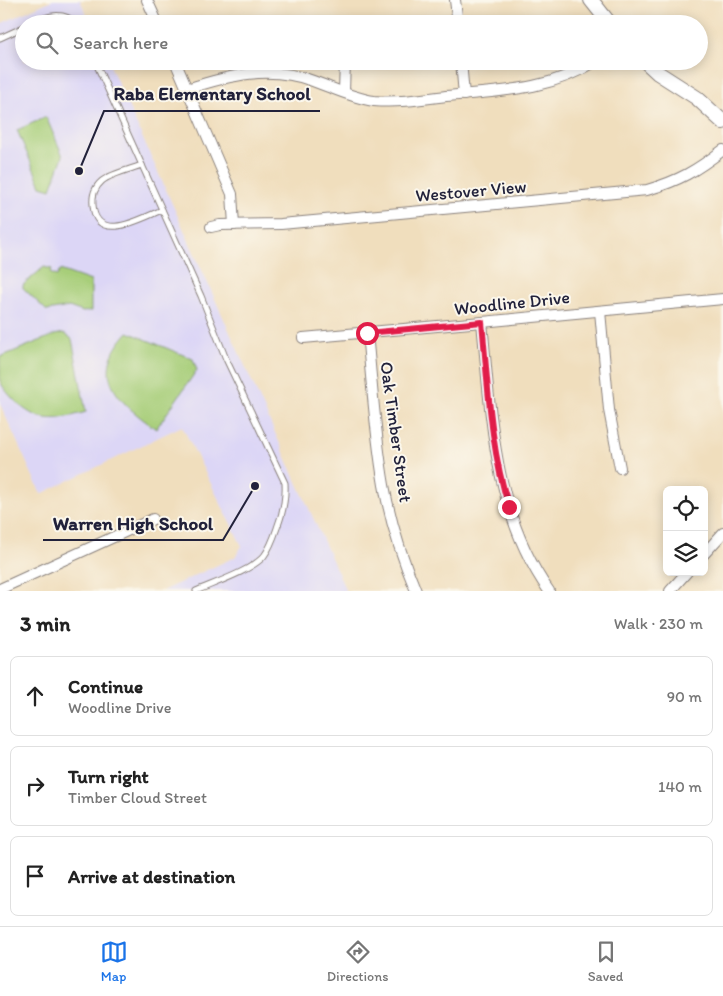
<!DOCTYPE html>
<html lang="en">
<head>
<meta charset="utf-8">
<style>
	:root { --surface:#fff; --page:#f2f2f2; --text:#222; --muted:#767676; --line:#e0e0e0; --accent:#1a73e8 }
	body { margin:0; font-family:Itim,sans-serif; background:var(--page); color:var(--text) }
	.controls { position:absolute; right:15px; bottom:15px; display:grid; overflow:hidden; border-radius:8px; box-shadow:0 2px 12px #0003 }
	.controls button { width:45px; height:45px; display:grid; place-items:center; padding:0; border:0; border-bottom:1px solid var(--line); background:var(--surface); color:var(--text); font:25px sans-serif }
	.stop { position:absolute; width:15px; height:15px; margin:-11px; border:4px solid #e11d48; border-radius:50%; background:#fff }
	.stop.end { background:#e11d48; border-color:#fff; box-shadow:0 1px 5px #0008 }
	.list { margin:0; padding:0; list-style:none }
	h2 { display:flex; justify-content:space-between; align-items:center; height:65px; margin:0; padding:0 20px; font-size:21px }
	h2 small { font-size:16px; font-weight:400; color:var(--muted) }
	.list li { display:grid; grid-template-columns:32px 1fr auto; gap:15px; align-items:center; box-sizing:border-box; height:80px; margin:0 10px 10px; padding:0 10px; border:1px solid var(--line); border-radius:8px }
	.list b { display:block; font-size:19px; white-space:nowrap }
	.list p { margin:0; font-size:16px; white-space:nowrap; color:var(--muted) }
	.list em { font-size:16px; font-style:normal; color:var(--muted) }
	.icon { flex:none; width:28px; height:28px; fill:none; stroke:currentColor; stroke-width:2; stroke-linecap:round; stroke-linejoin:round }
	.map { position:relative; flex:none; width:723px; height:591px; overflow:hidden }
	.search { position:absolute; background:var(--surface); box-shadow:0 2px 12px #0003; left:15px; right:15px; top:15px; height:55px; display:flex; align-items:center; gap:12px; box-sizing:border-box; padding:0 18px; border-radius:28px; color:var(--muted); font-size:19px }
	.sheet { height:335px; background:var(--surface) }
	nav { display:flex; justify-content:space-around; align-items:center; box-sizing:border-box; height:70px; border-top:1px solid var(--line); background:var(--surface); font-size:14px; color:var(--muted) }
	nav a { display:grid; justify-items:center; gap:2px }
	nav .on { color:var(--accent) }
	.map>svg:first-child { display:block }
	.built { fill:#dcd6f6 }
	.green { fill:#a7ce79; stroke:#64785a }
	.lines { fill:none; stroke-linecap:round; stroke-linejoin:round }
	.lane-casing { stroke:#89807c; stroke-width:7 }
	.street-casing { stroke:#89807c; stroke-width:12 }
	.secondary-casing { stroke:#89807c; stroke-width:16 }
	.lane { stroke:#fff; stroke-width:5 }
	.street { stroke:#fff; stroke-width:10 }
	.secondary { stroke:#fff; stroke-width:14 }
	.route { stroke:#e11d48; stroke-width:6 }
	.labels { text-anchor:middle; stroke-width:4; stroke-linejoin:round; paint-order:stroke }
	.street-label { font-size:18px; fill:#22223b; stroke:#fbf7ec }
	.leader { fill:none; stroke:#22223b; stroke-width:2 }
	.callout-dot { fill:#22223b; stroke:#fbf7ec; stroke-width:2 }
	.callout-label { font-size:19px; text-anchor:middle; font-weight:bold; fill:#22223b; stroke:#fbf7ec; stroke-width:4; stroke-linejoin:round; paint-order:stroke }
</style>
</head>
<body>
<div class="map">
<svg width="723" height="591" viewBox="0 0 723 591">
	<rect width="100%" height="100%" fill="#fbf7ec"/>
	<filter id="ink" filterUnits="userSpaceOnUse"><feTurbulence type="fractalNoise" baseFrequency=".02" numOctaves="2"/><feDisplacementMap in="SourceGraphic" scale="10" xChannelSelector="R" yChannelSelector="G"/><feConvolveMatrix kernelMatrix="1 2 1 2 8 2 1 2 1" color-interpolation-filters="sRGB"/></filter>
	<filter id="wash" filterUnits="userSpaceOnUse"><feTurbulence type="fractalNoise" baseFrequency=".0096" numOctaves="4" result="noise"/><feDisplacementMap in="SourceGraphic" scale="20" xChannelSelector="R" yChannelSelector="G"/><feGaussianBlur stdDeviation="1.12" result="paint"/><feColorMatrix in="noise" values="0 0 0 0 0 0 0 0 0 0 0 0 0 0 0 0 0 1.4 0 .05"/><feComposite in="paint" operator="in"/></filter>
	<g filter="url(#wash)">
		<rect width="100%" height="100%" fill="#f0debd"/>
		<!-- built -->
		<polygon class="built" points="52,0 80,0 91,24 24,24 24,61 108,61 346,591 162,591 235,557 242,546 182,426 41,494 0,404 0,24"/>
		<!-- green -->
		<g class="green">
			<polygon points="46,117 63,156 51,189 41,186 17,130"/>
			<polygon points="44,267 52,269 50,273 57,276 60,270 91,281 91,311 83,312 69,307 47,311 23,288 23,285"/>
			<path d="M128,332L193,359L197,370L156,429C118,402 88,375 128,332Z"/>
			<path d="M64,333L72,339L86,412C55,421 38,424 14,400C9,394 3,389 0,381C0,374 0,365 0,357L54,335Z"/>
		</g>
	</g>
	<g filter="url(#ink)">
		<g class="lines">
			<defs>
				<g id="lane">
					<path d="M30,24C47,16 62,10 77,24"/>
					<polyline points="0,38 24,27"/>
					<path d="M95,61L201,296L226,359L285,483C286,500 283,513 277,528C274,537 270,548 264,556C251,571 214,583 196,591"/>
					<path d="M142,165C131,169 110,174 102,181C95,187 92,196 93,205C96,245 142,218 162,210"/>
				</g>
				<g id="street">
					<polyline points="147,0 158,24"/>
					<polyline points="455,0 458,24"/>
					<polyline points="175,61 232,194 234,225"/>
					<polyline points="461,61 464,95"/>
					<path d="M187,89C230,75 269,65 313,81C333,88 353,98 374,101C398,103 423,99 446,96C499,91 549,91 596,61"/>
					<polyline points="344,92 345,61"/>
					<path d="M211,227L220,225L281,224L647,190C679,181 697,170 723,150"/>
					<polyline points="600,311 609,410 620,468"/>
					<path d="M482,322C491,415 493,512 549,591"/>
					<path d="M367,333C372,383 375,434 384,485C390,520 402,558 416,591"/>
					<polyline points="303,338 482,322 723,299"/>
					<polyline points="704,554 723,533"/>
					<polyline points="0,589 153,519"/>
					<polyline points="670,591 687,572"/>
				</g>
				<g id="secondary">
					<polyline points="591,0 610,24"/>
					<polyline points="645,61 658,73 697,98 723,122"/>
				</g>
			</defs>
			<!-- lane casing -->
			<use href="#lane" class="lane-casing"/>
			<!-- street casing -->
			<use href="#street" class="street-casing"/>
			<!-- secondary casing -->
			<use href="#secondary" class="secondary-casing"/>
			<!-- lane -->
			<use href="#lane" class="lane"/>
			<!-- street -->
			<use href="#street" class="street"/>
			<!-- secondary -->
			<use href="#secondary" class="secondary"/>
		</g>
	</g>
	<g class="lines" filter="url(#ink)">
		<!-- route -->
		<path class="route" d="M367,333L482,322C488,384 490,448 509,507"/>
	</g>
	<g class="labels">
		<!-- street labels -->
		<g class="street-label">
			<text transform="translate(471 191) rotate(-5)" y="6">Westover View</text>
			<text transform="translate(512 303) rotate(-6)" y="6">Woodline Drive</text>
			<text transform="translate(396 432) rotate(82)" y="6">Oak Timber Street</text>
		</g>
	</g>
	<!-- callouts -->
	<path class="leader" d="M79 171L104 111H320M255 486L223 540H43"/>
	<g class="callout-dot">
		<circle cx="79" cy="171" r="5"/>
		<circle cx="255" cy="486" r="5"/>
	</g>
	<g class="callout-label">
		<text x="212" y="100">Raba Elementary School</text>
		<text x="133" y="530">Warren High School</text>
	</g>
</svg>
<div class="controls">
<button><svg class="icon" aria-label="locate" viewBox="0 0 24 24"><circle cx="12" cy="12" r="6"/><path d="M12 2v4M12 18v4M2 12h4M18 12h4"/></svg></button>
<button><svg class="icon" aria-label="layers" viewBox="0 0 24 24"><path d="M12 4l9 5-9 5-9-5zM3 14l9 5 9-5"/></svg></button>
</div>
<div class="stop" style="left:367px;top:333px"></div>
<div class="stop end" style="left:509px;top:507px"></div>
<div class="search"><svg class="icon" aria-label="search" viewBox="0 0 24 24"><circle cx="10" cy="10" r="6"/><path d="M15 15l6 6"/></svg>Search here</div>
</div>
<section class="sheet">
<h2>3 min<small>Walk · 230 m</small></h2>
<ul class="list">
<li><svg class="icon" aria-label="ahead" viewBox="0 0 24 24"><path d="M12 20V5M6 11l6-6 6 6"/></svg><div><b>Continue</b><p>Woodline Drive</p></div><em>90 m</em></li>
<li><svg class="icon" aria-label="right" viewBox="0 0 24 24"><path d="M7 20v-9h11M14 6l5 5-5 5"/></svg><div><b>Turn right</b><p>Timber Cloud Street</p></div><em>140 m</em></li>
<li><svg class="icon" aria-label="arrive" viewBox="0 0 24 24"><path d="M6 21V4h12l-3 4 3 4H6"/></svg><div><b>Arrive at destination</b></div></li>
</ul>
</section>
<nav>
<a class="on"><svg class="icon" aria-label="map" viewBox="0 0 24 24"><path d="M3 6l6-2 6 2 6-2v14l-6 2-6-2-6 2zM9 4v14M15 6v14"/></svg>Map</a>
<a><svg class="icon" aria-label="directions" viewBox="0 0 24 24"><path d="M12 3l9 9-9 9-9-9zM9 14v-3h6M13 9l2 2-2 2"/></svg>Directions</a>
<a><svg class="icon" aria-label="saved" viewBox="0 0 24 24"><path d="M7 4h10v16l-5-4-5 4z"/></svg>Saved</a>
</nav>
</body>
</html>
